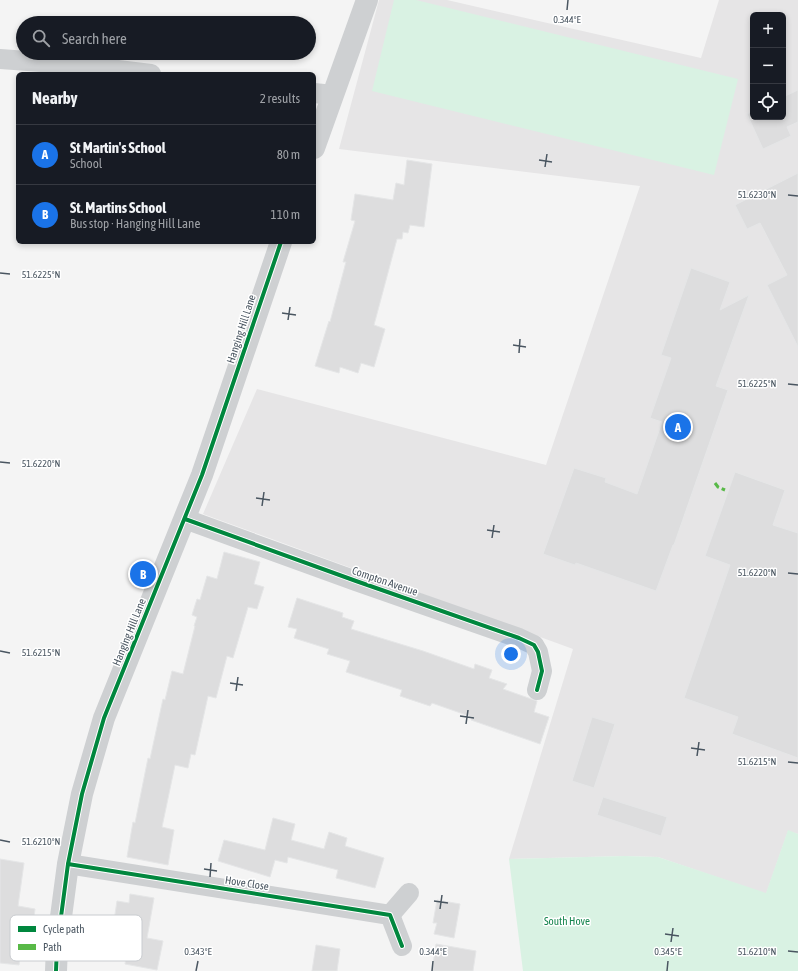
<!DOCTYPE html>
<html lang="en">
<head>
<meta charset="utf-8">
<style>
	:root { --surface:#171b24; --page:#20242c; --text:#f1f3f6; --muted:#9ea1a6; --line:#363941; --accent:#1a73e8 }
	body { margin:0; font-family:"Asap Condensed",sans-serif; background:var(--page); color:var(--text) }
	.controls { position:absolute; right:12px; top:12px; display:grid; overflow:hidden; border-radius:6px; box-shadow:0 2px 6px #0003 }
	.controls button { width:36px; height:36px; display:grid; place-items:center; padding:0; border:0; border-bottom:1px solid var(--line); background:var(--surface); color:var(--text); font:20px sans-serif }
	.you { position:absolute; left:511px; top:654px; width:14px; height:14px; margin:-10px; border:3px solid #fff; border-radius:50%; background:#1a73e8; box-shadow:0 0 0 6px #1a73e833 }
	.badge { display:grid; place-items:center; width:26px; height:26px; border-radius:50%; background:var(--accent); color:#fff; font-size:13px; font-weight:700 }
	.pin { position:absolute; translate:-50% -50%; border:2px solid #fff; box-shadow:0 1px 4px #0006 }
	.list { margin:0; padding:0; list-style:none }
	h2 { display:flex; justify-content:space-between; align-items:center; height:52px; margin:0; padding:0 16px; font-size:17px }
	h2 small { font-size:13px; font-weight:400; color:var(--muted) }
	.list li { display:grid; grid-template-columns:26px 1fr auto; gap:12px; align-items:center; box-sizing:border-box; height:60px; padding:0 16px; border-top:1px solid var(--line) }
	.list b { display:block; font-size:15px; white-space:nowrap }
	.list p { margin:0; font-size:13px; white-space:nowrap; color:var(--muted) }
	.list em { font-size:13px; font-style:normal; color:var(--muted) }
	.icon { flex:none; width:22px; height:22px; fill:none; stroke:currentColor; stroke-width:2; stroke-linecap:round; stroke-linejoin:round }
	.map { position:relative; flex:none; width:798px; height:971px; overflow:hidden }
	.search { position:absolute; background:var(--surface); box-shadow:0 2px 6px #0003; left:16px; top:16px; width:300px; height:44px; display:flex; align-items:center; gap:10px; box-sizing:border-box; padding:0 14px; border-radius:22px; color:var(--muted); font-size:15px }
	.panel { position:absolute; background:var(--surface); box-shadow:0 2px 6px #0003; left:16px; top:72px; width:300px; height:172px; border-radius:6px }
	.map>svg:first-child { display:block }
	.education { fill:#e6e5e6; fill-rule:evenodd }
	.green { fill:#d9f2e3 }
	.building { fill:#ddddde; stroke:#e5e6e7 }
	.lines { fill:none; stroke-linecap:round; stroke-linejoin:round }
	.minor { stroke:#ced0d2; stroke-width:20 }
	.tertiary { stroke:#ced0d2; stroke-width:22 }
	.quiet { stroke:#58b947; stroke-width:3; stroke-dasharray:6 3; stroke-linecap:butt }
	.cycleway-casing { stroke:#fff; stroke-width:6 }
	.cycleway { stroke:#00873e; stroke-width:4 }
	.ticks { fill:none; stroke:#4a5661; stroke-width:1.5 }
	.labels { text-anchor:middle; stroke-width:3; stroke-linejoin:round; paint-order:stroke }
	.street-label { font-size:11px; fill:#4a5661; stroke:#fff }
	.park-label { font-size:11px; fill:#17864f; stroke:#fff }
	.key { fill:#fff; stroke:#c9ccd0; stroke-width:1 }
	.key-label { font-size:11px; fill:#4a5661 }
	.ticks-label { font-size:10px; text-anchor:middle; fill:#4a5661; stroke:#fff; stroke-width:3; stroke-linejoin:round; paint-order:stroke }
</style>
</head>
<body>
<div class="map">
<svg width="798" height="971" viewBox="0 0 798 971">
	<rect width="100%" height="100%" fill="#f4f4f4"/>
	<!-- education -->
	<path class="education" d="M379,0H447L701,58L719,0H798V834L788,831L766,894L658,857L625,856L509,859L573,649L203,514L257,389L546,465L640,186L339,149ZM753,15H783V117H753Z"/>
	<!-- green -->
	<g class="green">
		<polygon points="394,0 416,0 738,79 714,175 372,91"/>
		<polygon points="788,830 798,834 798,971 523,971 509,859 625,856 658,857 766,893"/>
	</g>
	<!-- building -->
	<g class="building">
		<polygon points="798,90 798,122 787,127 791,136 763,149 747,114 753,111 753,117 783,117 783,97"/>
		<polygon points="407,160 432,164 424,227 410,225 408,233 403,232 402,239 397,239 374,325 385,329 374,367 361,363 358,373 340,367 339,373 315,366 329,321 330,322 346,262 343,262 355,221 351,220 355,194 393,200 396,183 404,185"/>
		<polygon points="798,173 798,347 767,285 787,275 760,223 747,229 735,205"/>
		<polygon points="691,268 730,282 720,310 749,295 716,386 728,390 674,545 673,545 656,591 576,563 575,565 543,554 574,468 606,478 605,482 637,494 662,422 650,418 671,358 661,355"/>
		<polygon points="735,472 785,490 773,525 798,533 798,758 732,734 738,717 684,698 730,565 705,556"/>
		<polygon points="224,552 260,562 254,584 264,587 257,609 248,607 233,658 227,656 216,698 208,696 195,755 191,754 188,768 175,765 162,827 174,830 168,865 127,857 133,822 135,823 148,758 150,759 163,699 165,700 172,671 183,674 195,626 194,626 197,617 192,615 197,599 200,600 207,576 217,579"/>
		<polygon points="297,598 343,613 342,617 354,621 351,629 423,651 474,669 475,664 492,670 489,678 507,684 503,689 537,701 534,712 549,717 540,744 471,720 472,717 432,703 430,706 400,696 402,690 346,672 350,661 327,654 329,649 294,638 297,629 288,627"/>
		<polygon points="592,717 615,724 594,788 572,781"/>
		<polygon points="603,797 667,817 661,836 597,815"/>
		<polygon points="273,818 295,824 291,840 324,849 329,832 347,838 345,846 384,858 375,888 336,878 338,870 288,857 287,863 275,860 270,877 218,861 224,840 265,850"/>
		<polygon points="0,859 24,863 18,906 35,909 29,957 20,956 19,965 0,963"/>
		<polygon points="130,894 154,898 147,938 163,941 157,970 125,964 132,925 114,921 117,901 129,903"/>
		<polygon points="437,900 460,904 454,938 434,934 437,923 433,923"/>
		<polygon points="436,944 476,951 473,971 432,971"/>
		<polygon points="316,945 340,949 337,971 312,971"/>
	</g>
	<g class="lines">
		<!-- minor -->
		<g class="minor">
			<polyline points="0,59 68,64 151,74"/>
			<polyline points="314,93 333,95"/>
			<polyline points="185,519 356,581 519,638 534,645 538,652 542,671 537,690"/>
			<polyline points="68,864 390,915 402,946"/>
			<polyline points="390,915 409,893"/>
		</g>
		<!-- tertiary -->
		<g class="tertiary">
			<polyline points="314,148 367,0"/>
			<polyline points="56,971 57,947 68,864 82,794 104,718 202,475 281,242"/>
		</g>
		<!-- quiet -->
		<polyline class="quiet" points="715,483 718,487 725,490"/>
		<defs>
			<g id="cycleway">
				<polyline points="185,519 356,581 519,638 534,645 538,652 542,671 537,690"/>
				<polyline points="68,864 390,915 402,946"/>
				<polyline points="56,971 57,947 68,864 82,794 104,718 202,475 281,242"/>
			</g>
		</defs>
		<!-- cycleway casing -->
		<use href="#cycleway" class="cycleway-casing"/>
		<!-- cycleway -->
		<use href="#cycleway" class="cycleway"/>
	</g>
	<!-- ticks -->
	<path class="ticks" d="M567,10L568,0M539,160L552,162M545,167L547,154M788,195L798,196M0,273L10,274M282,313L296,315M288,320L290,307M513,345L526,347M519,353L520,339M788,384L798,385M0,462L10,463M256,498L270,500M262,506L264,492M487,530L500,532M492,538L494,525M788,573L798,574M0,651L10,653M230,683L243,685M236,691L238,677M460,716L474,718M466,724L468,710M691,748L705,750M697,756L699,742M788,762L798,763M0,840L10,842M204,869L217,871M210,877L211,863M434,901L448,903M440,909L442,895M665,934L679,936M671,942L673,928M788,951L798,952M196,971L198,961M432,971L433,961M667,971L668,961"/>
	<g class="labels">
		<!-- street labels -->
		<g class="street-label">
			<text transform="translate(241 329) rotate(-72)" y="4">Hanging Hill Lane</text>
			<text transform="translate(385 581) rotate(19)" y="4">Compton Avenue</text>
			<text transform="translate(129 632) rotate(-68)" y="4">Hanging Hill Lane</text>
			<text transform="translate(247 883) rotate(9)" y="4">Hove Close</text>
		</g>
		<!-- park labels -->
		<g class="park-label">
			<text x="567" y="925">South Hove</text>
		</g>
	</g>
	<!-- legend -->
	<rect x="10" y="915" width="132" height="46" rx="6" class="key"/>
	<rect x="18" y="926" width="18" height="6" fill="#00873e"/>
	<rect x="18" y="944" width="18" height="6" fill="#58b947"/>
	<g class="key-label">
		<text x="43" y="933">Cycle path</text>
		<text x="43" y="951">Path</text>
	</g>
	<g class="ticks-label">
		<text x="567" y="23">0.344°E</text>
		<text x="757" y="198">51.6230°N</text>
		<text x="41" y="278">51.6225°N</text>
		<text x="757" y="387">51.6225°N</text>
		<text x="41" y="467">51.6220°N</text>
		<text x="757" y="576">51.6220°N</text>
		<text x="41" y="656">51.6215°N</text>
		<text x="757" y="765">51.6215°N</text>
		<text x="41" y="845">51.6210°N</text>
		<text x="757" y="955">51.6210°N</text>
		<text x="198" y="955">0.343°E</text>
		<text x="433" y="955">0.344°E</text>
		<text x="668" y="955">0.345°E</text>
	</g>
</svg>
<div class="controls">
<button>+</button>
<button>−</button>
<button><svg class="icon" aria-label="locate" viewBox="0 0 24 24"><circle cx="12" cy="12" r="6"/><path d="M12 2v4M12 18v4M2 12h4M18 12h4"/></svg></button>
</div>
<div class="you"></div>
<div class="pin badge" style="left:678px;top:427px">A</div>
<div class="pin badge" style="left:143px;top:574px">B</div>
<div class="search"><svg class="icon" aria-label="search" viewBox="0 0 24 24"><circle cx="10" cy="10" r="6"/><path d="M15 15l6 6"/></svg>Search here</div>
<section class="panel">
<h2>Nearby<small>2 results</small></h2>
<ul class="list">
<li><span class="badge">A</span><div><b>St Martin's School</b><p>School</p></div><em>80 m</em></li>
<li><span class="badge">B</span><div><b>St. Martins School</b><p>Bus stop · Hanging Hill Lane</p></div><em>110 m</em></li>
</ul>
</section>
</div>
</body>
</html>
